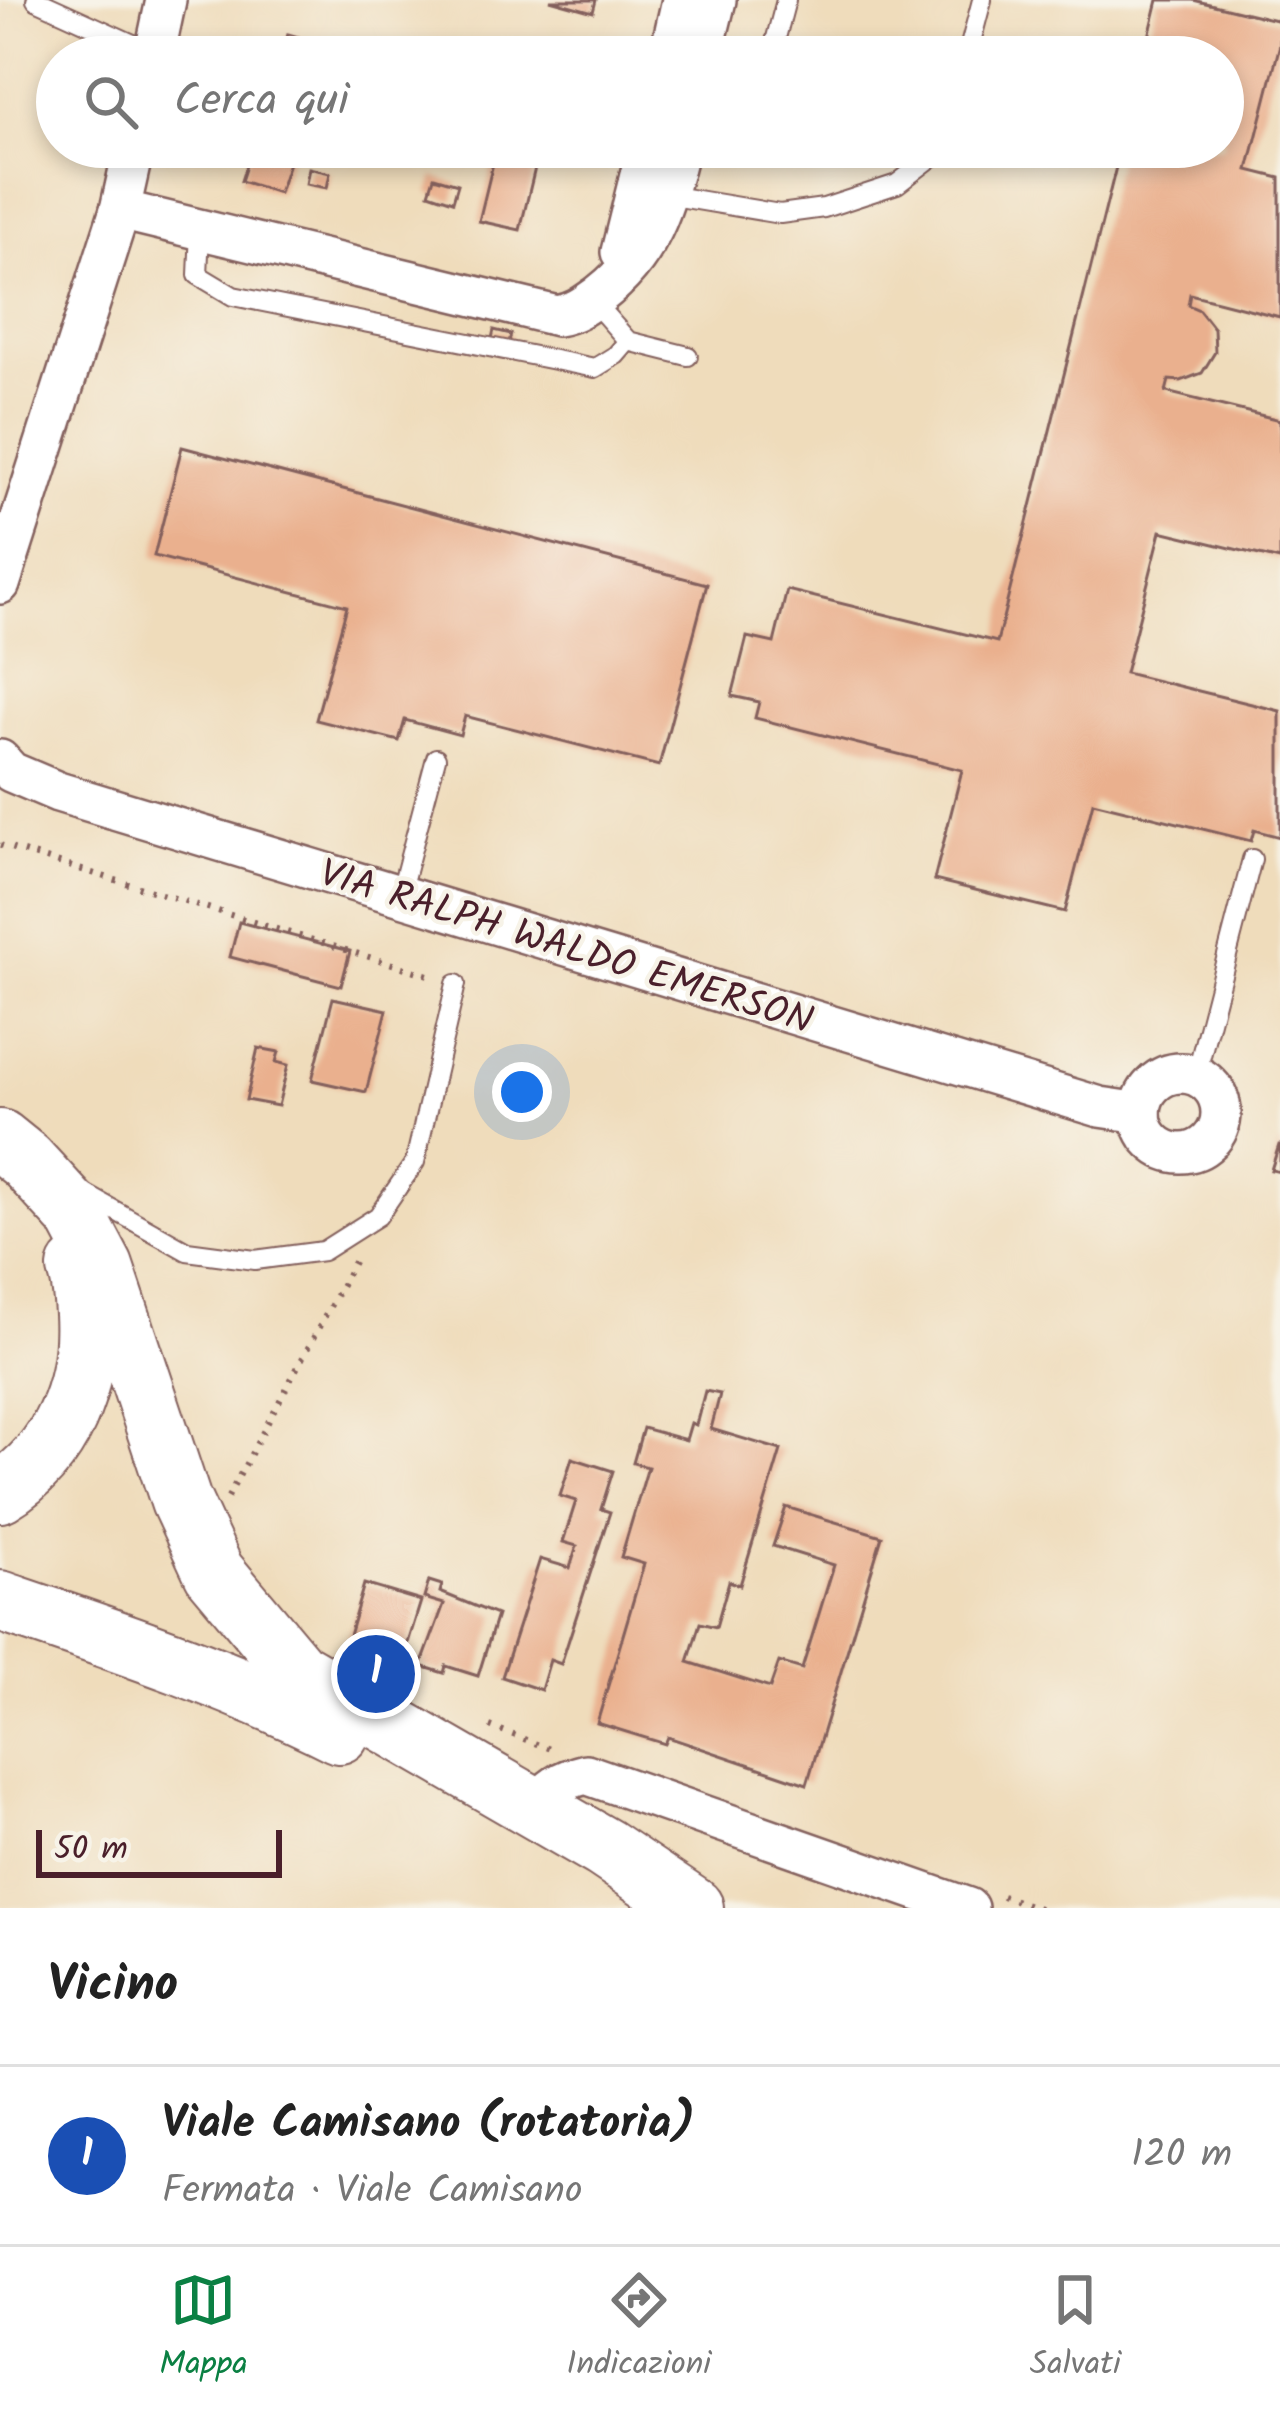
<!DOCTYPE html>
<html lang="it">
<head>
<meta charset="utf-8">
<style>
	:root { --surface:#fff; --page:#f2f2f2; --text:#222; --muted:#767676; --line:#e0e0e0; --accent:#0b8043 }
	body { margin:0; font-family:Kalam,sans-serif; background:var(--page); color:var(--text) }
	.scale { position:absolute; left:36px; bottom:30px; width:246px; box-sizing:border-box; padding-left:12px; border:6px solid #4a1f2b; border-top:0; font-size:33px; line-height:42px; white-space:nowrap; color:#4a1f2b; -webkit-text-stroke:9px #f7f3e8; paint-order:stroke }
	.you { position:absolute; left:522px; top:1092px; width:42px; height:42px; margin:-30px; border:9px solid #fff; border-radius:50%; background:#1a73e8; box-shadow:0 0 0 18px #1a73e833 }
	.badge { display:grid; place-items:center; width:78px; height:78px; border-radius:50%; background:var(--accent); color:#fff; font-size:39px; font-weight:700 }
	.pin { position:absolute; translate:-50% -50%; border:6px solid #fff; box-shadow:0 3px 12px #0006 }
	.list { margin:0; padding:0; list-style:none }
	h2 { display:flex; justify-content:space-between; align-items:center; height:156px; margin:0; padding:0 48px; font-size:51px }
	h2 small { font-size:39px; font-weight:400; color:var(--muted) }
	.list li { display:grid; grid-template-columns:78px 1fr auto; gap:36px; align-items:center; box-sizing:border-box; height:180px; padding:0 48px; border-top:3px solid var(--line) }
	.list b { display:block; font-size:45px; white-space:nowrap }
	.list p { margin:0; font-size:39px; white-space:nowrap; color:var(--muted) }
	.list em { font-size:39px; font-style:normal; color:var(--muted) }
	.icon { flex:none; width:66px; height:66px; fill:none; stroke:currentColor; stroke-width:2; stroke-linecap:round; stroke-linejoin:round }
	.map { position:relative; flex:none; width:1280px; height:1908px; overflow:hidden }
	.search { position:absolute; background:var(--surface); box-shadow:0 6px 18px #0003; left:36px; right:36px; top:36px; height:132px; display:flex; align-items:center; gap:30px; box-sizing:border-box; padding:0 42px; border-radius:66px; color:var(--muted); font-size:45px }
	.sheet { height:336px; background:var(--surface) }
	nav { display:flex; justify-content:space-around; align-items:center; box-sizing:border-box; height:168px; border-top:3px solid var(--line); background:var(--surface); font-size:33px; color:var(--muted) }
	nav a { display:grid; justify-items:center; gap:6px }
	nav .on { color:var(--accent) }
	.map>svg:first-child { display:block }
	.building { fill:#eab08e }
	.lines { fill:none; stroke-linecap:round; stroke-linejoin:round }
	.lane-casing { stroke:#84615d; stroke-width:22 }
	.street-casing { stroke:#84615d; stroke-width:44 }
	.primary-casing { stroke:#84615d; stroke-width:64 }
	.path { stroke:#84615d; stroke-width:6; stroke-dasharray:3 9; stroke-linecap:butt }
	.lane { stroke:#fff; stroke-width:18 }
	.street { stroke:#fff; stroke-width:39 }
	.primary { stroke:#fff; stroke-width:60 }
	.labels { text-anchor:middle; stroke-width:9; stroke-linejoin:round; paint-order:stroke }
	.street-label { font-size:39px; fill:#4a1f2b; stroke:#f7f3e8 }
</style>
</head>
<body>
<div class="map">
<svg width="1280" height="1908" viewBox="0 0 1280 1908">
	<rect width="100%" height="100%" fill="#f7f3e8"/>
	<filter id="ink" filterUnits="userSpaceOnUse"><feTurbulence type="fractalNoise" baseFrequency=".00833" numOctaves="2"/><feDisplacementMap in="SourceGraphic" scale="24" xChannelSelector="R" yChannelSelector="G"/><feConvolveMatrix kernelMatrix="1 2 1 2 8 2 1 2 1" color-interpolation-filters="sRGB"/></filter>
	<filter id="wash" filterUnits="userSpaceOnUse"><feTurbulence type="fractalNoise" baseFrequency=".004" numOctaves="4" result="noise"/><feDisplacementMap in="SourceGraphic" scale="48" xChannelSelector="R" yChannelSelector="G"/><feGaussianBlur stdDeviation="2.7" result="paint"/><feColorMatrix in="noise" values="0 0 0 0 0 0 0 0 0 0 0 0 0 0 0 0 0 1.4 0 .05"/><feComposite in="paint" operator="in"/></filter>
	<g filter="url(#wash)">
		<rect width="100%" height="100%" fill="#efdcbb"/>
		<g id="blocks">
			<!-- building -->
			<g class="building">
				<polygon points="550,0 596,0 593,12"/>
				<polygon points="1158,0 1193,0 1280,21 1280,44 1248,170 1280,178 1280,317 1190,294 1188,305 1199,310 1214,329 1215,352 1202,373 1181,381 1169,380 1166,392 1280,420 1280,560 1161,531 1125,673 1280,711 1280,837 1254,830 1251,841 1093,802 1065,912 934,880 962,770 755,718 759,702 732,696 747,637 774,643 787,590 997,642 1121,147 1223,147 1223,57 1144,57"/>
				<polygon points="288,34 326,45 322,57 281,57"/>
				<polygon points="252,147 294,147 279,193 241,181"/>
				<polygon points="497,147 540,147 520,230 479,221"/>
				<polygon points="309,168 330,173 327,188 306,184"/>
				<polygon points="434,177 458,184 453,201 429,193"/>
				<polygon points="494,330 511,334 508,347 491,343"/>
				<polygon points="182,447 707,584 659,766 465,716 460,735 405,720 399,741 316,720 347,606 154,556"/>
				<polygon points="239,922 350,951 341,986 230,957"/>
				<polygon points="333,998 387,1010 366,1092 312,1080"/>
				<polygon points="258,1048 279,1052 276,1062 288,1065 278,1106 246,1100"/>
				<polygon points="1279,1145 1280,1145 1280,1172 1271,1170"/>
				<polygon points="705,1391 720,1394 711,1429 781,1450 740,1585 729,1581 716,1627 700,1623 688,1662 770,1688 779,1662 802,1669 834,1565 773,1546 786,1507 882,1536 807,1784 668,1737 665,1744 597,1723 644,1564 621,1557 648,1467 633,1463 643,1428 686,1440 691,1423 696,1425"/>
				<polygon points="572,1458 613,1471 601,1509 610,1512 561,1664 550,1660 541,1690 502,1677 540,1559 570,1568 577,1546 563,1542 576,1501 560,1496"/>
				<polygon points="429,1581 442,1585 440,1592 497,1615 478,1676 446,1666 444,1673 421,1666 444,1604 424,1598"/>
				<polygon points="364,1584 421,1601 404,1656 348,1639"/>
			</g>
		</g>
	</g>
	<g filter="url(#ink)">
		<use href="#blocks" fill-opacity="0" stroke="#84615d" stroke-width="3"/>
		<g class="lines">
			<defs>
				<g id="lane">
					<polyline points="36,0 155,54"/>
					<polyline points="771,57 786,0"/>
					<polyline points="967,57 982,0"/>
					<polyline points="667,195 780,214 824,208 897,184 945,147"/>
					<polyline points="200,231 198,275 233,296 595,368 616,355 628,341 592,300"/>
					<polyline points="628,341 688,356"/>
					<polyline points="400,894 436,758"/>
					<polyline points="1196,1075 1252,859"/>
					<polyline points="82,1192 187,1251 255,1260 323,1251 378,1216 415,1162 456,984"/>
				</g>
				<g id="street">
					<polyline points="154,57 166,0"/>
					<polyline points="669,57 682,0"/>
					<polyline points="702,57 716,0"/>
					<path d="M120,210L557,316C575,313 585,305 599,295C651,255 664,208 679,147"/>
					<polyline points="621,252 647,147"/>
					<polyline points="0,584 120,210 134,147"/>
					<polyline points="0,760 11,772 58,792 1100,1107 1141,1113"/>
					<circle cx="1181" cy="1113" r="40"/>
					<path d="M535,1808C550,1787 561,1780 586,1774L968,1908"/>
				</g>
				<g id="primary">
					<polyline points="0,1140 26,1161 75,1214 103,1267 181,1501 214,1572 297,1671 604,1848 693,1908"/>
					<path d="M0,1492C62,1455 89,1384 85,1314C84,1298 83,1283 78,1268"/>
					<path d="M0,1601C115,1640 230,1678 339,1733"/>
				</g>
			</defs>
			<!-- lane casing -->
			<use href="#lane" class="lane-casing"/>
			<!-- street casing -->
			<use href="#street" class="street-casing"/>
			<!-- primary casing -->
			<use href="#primary" class="primary-casing"/>
			<!-- path -->
			<g class="path">
				<polyline points="0,845 435,977"/>
				<polyline points="228,1497 355,1260"/>
				<polyline points="490,1726 550,1749"/>
				<polyline points="1002,1896 1039,1908"/>
			</g>
			<!-- lane -->
			<use href="#lane" class="lane"/>
			<!-- street -->
			<use href="#street" class="street"/>
			<!-- primary -->
			<use href="#primary" class="primary"/>
		</g>
	</g>
	<g class="labels">
		<!-- street labels -->
		<g class="street-label">
			<text transform="translate(567 945) rotate(17)" y="14">VIA RALPH WALDO EMERSON</text>
		</g>
	</g>
</svg>
<div class="scale">50 m</div>
<div class="you"></div>
<div class="pin badge" style="left:376px;top:1674px;background:#1a4fb4">1</div>
<div class="search"><svg class="icon" aria-label="search" viewBox="0 0 24 24"><circle cx="10" cy="10" r="6"/><path d="M15 15l6 6"/></svg>Cerca qui</div>
</div>
<section class="sheet">
<h2>Vicino<small></small></h2>
<ul class="list">
<li><span class="badge" style="background:#1a4fb4">1</span><div><b>Viale Camisano (rotatoria)</b><p>Fermata · Viale Camisano</p></div><em>120 m</em></li>
</ul>
</section>
<nav>
<a class="on"><svg class="icon" aria-label="map" viewBox="0 0 24 24"><path d="M3 6l6-2 6 2 6-2v14l-6 2-6-2-6 2zM9 4v14M15 6v14"/></svg>Mappa</a>
<a><svg class="icon" aria-label="directions" viewBox="0 0 24 24"><path d="M12 3l9 9-9 9-9-9zM9 14v-3h6M13 9l2 2-2 2"/></svg>Indicazioni</a>
<a><svg class="icon" aria-label="saved" viewBox="0 0 24 24"><path d="M7 4h10v16l-5-4-5 4z"/></svg>Salvati</a>
</nav>
</body>
</html>
